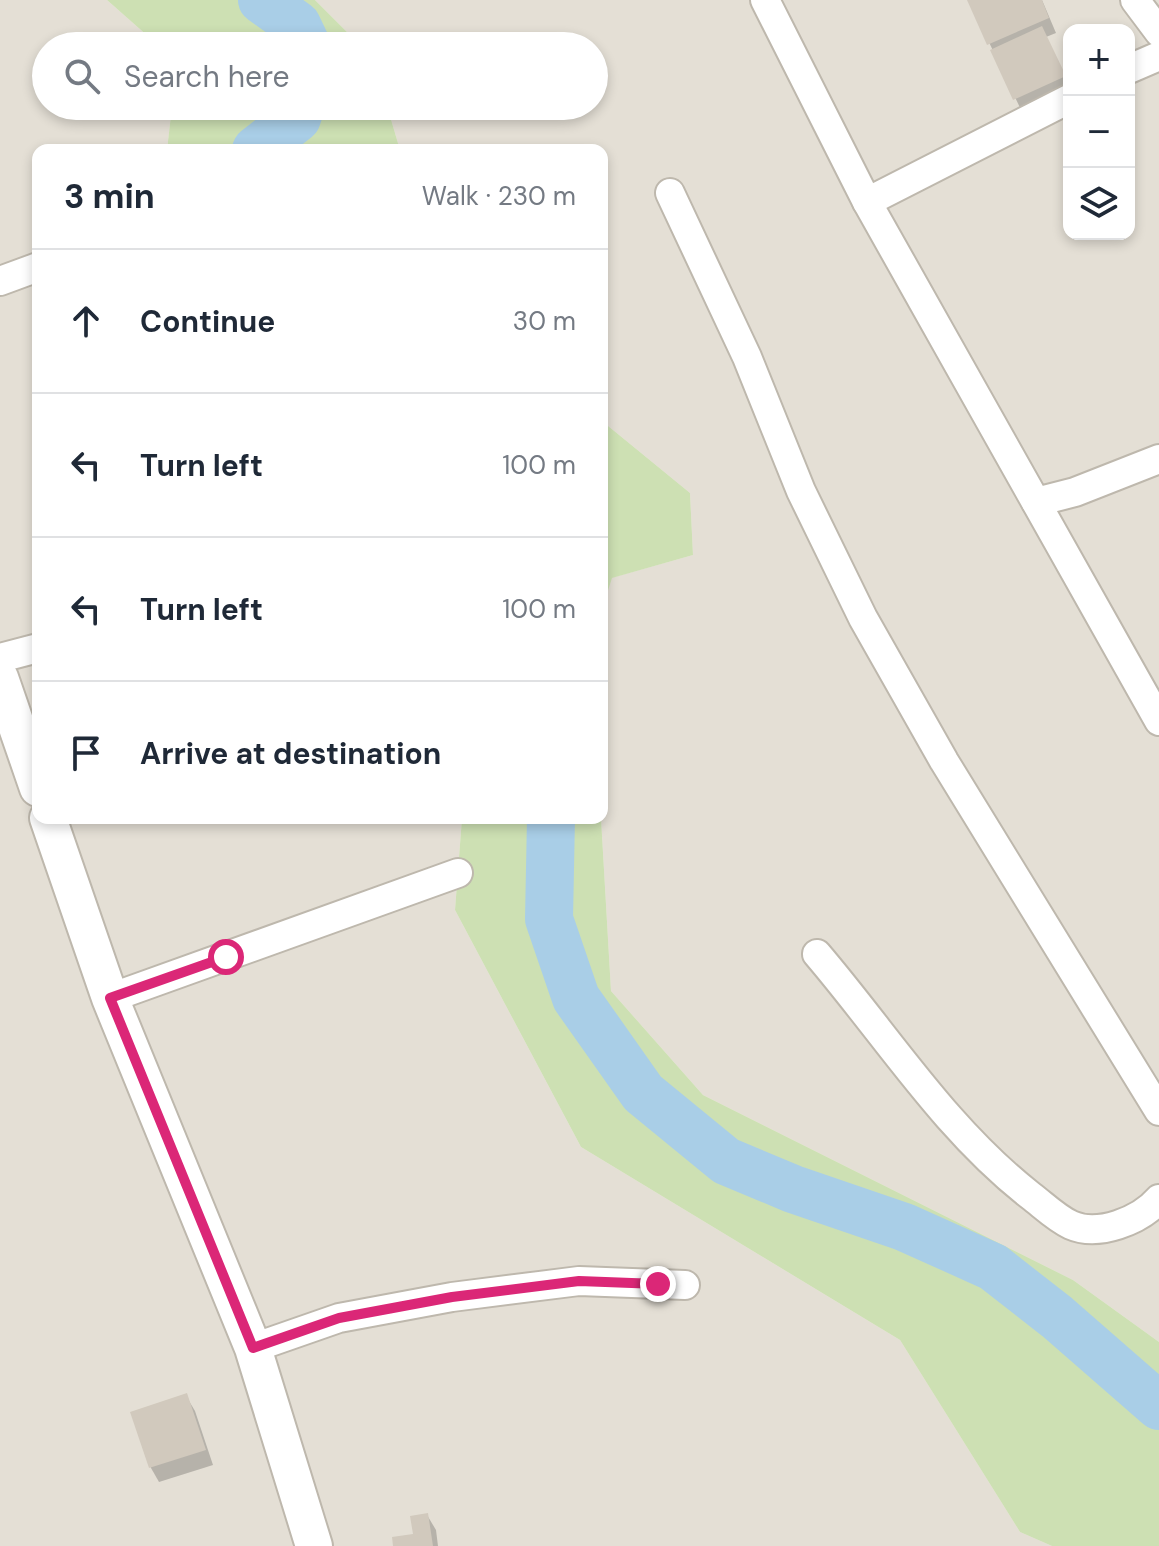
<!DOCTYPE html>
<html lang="en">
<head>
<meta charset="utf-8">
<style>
	:root { --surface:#fff; --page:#f2f2f3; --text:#1f2937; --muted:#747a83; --line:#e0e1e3 }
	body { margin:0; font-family:"DM Sans",sans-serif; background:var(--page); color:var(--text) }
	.controls { position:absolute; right:24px; top:24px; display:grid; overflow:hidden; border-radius:16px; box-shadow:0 4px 12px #0003 }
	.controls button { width:72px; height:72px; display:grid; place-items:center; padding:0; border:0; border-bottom:2px solid var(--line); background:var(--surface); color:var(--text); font:40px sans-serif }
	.stop { position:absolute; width:24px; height:24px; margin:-18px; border:6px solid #db2777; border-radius:50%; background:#fff }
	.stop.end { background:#db2777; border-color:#fff; box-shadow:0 2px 8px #0008 }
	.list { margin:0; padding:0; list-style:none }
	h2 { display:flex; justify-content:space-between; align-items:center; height:104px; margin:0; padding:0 32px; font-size:34px }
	h2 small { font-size:26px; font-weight:400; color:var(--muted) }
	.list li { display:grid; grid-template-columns:52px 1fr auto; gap:24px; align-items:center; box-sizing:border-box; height:144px; padding:0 32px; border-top:2px solid var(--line) }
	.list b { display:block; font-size:30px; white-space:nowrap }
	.list em { font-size:26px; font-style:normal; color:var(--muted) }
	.icon { flex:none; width:44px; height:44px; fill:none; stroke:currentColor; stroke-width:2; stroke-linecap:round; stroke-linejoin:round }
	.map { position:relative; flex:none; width:1159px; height:1546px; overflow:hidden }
	.search { position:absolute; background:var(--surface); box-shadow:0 4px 12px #0003; left:32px; top:32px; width:576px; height:88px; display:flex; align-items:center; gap:20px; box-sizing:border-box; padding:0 28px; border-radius:44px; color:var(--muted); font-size:30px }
	.panel { position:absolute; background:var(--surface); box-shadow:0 4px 12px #0003; left:32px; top:144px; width:576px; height:680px; border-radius:16px }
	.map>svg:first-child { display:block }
	.residential { fill:#e4dfd5; fill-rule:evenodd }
	.green { fill:#cde0b3 }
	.shadow { fill:#0003 }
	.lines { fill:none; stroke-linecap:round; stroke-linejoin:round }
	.river { stroke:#a9cee7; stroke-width:48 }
	.building { fill:#d1c9bd }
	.minor-casing { stroke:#beb8ad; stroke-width:32 }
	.tertiary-casing { stroke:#beb8ad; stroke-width:40 }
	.minor { stroke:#fff; stroke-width:28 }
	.tertiary { stroke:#fff; stroke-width:36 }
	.route { stroke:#db2777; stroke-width:10 }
</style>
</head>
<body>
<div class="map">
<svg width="1159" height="1546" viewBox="0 0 1159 1546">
	<rect width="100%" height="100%" fill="#f1ede6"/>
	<!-- residential -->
	<g class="residential">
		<polygon points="0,0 107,0 159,46 46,46 46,106 172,106 167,150 38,150 38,818 462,818 455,910 581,1147 900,1340 1020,1532 1052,1546 0,1546"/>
		<path d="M315,0H1159V1342L1073,1280L703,1095L611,991L601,818L602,609L611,578L693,555L690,493L602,421V150H400L387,106H594V46H361ZM1069,30H1129V234H1069Z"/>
	</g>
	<!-- green -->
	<g class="green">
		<polygon points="107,0 315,0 361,46 159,46"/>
		<polygon points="172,106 387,106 400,150 167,150"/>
		<polygon points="602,421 690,493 693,555 612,578 602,609"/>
		<polygon points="462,818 601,818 611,991 703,1095 1073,1280 1159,1342 1159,1546 1052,1546 1020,1532 900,1340 581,1147 455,910"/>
	</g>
	<!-- shadow -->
	<g class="shadow">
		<polygon points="969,0 1042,0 1056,33 1046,37 1069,84 1069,93 1023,114"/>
		<polygon points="186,1396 195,1411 213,1465 159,1482 151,1468 133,1413"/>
		<polygon points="427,1515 436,1530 438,1546 395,1546 415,1536"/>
	</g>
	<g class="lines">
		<!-- river -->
		<g class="river">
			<polyline points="262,0 297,25 307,46"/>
			<polyline points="256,150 297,118 301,106"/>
			<polyline points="551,818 549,919 576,998 643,1093 726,1161 793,1189 904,1227 993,1267 1057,1317 1159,1406"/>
		</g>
	</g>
	<!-- building -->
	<g class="building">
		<polygon points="967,0 1042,0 1049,18 987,45"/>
		<polygon points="1042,26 1066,76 1013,100 990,50"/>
		<polygon points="187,1393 206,1450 149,1468 130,1412"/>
		<polygon points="428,1513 433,1546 393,1546 392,1537 413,1534 410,1516"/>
	</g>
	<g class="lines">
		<defs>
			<g id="minor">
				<polyline points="765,0 867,202 1159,721"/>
				<polyline points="1135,0 1159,32"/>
				<polyline points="1129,69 1159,56"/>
				<polyline points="670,193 747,357 801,491 863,618 944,761 1159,1111"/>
				<polyline points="867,202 1069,99"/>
				<polyline points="0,281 38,267"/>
				<polyline points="1036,502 1075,492 1159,459"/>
				<polyline points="0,658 38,648"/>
				<path d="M817,954C887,1036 945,1129 1031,1196C1043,1205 1056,1218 1071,1225C1098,1237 1140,1221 1159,1199"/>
				<polyline points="110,998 458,873"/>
				<polyline points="253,1348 339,1318 452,1297 579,1281 685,1285"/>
			</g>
			<g id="tertiary">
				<polyline points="0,678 38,788"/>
				<polyline points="48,818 110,998 253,1348 314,1546"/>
			</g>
		</defs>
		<!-- minor casing -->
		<use href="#minor" class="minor-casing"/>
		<!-- tertiary casing -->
		<use href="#tertiary" class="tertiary-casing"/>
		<!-- minor -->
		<use href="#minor" class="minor"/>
		<!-- tertiary -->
		<use href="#tertiary" class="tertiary"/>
	</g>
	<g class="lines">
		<!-- route -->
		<polyline class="route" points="226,957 110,998 253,1348 339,1318 452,1297 579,1281 658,1284"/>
	</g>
</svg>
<div class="controls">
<button>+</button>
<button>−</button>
<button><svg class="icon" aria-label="layers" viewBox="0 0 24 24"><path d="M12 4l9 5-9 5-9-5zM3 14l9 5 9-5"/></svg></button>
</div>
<div class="stop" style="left:226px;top:957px"></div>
<div class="stop end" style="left:658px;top:1284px"></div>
<div class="search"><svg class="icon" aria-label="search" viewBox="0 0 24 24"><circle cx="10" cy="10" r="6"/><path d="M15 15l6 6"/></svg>Search here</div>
<section class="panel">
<h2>3 min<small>Walk · 230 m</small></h2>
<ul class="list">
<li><svg class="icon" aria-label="ahead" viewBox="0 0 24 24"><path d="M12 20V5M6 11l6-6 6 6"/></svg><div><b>Continue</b></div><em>30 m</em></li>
<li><svg class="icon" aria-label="left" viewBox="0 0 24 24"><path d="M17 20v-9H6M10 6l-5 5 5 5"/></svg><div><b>Turn left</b></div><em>100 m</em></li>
<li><svg class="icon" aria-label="left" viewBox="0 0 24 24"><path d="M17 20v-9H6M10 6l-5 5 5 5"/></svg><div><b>Turn left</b></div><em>100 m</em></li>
<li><svg class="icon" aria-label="arrive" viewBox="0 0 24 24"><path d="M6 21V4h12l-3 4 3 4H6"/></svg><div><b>Arrive at destination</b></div></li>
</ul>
</section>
</div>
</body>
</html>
